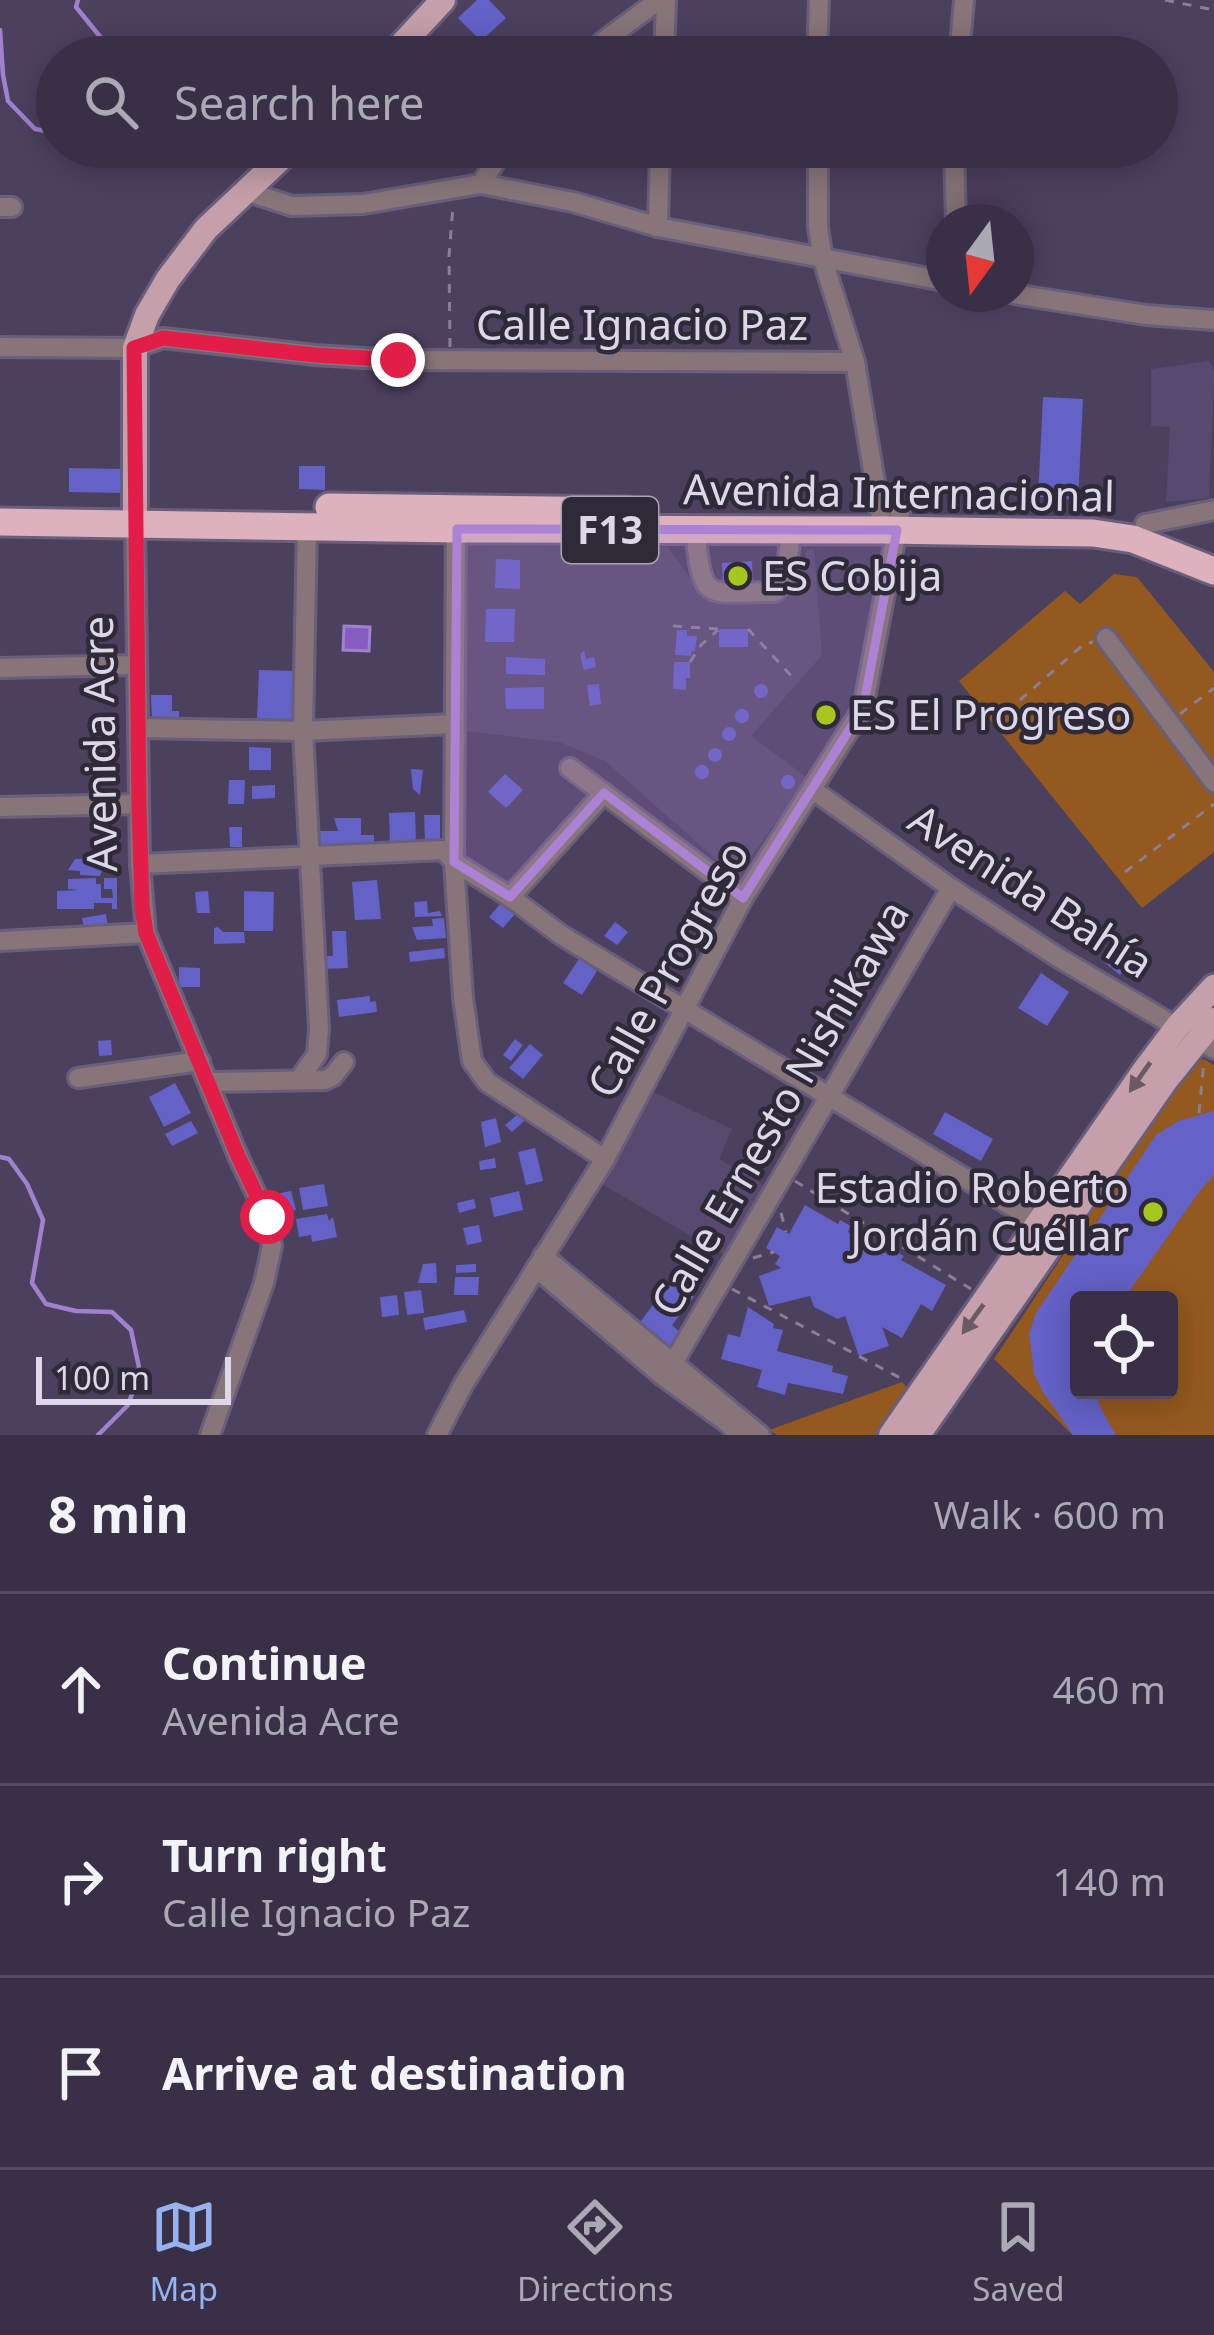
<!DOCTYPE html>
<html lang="en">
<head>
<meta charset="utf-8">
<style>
	:root { --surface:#393047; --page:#443c52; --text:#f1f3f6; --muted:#aba9b4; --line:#534b60; --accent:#95b2f1 }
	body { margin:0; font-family:"Noto Sans",sans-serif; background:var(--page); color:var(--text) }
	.controls { position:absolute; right:36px; bottom:36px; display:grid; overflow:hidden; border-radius:12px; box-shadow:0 6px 30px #0003 }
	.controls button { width:108px; height:108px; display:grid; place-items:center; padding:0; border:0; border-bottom:3px solid var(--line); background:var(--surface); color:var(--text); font:60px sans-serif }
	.compass { position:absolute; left:926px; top:204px; width:108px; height:108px; border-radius:50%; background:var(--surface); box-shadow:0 6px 30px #0003; rotate:195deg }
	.scale { position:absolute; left:36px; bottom:30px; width:195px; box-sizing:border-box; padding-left:12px; border:6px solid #ddd7ea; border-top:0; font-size:33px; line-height:42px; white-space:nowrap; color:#ddd7ea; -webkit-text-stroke:9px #2f2a38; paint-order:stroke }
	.stop { position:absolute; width:36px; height:36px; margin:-27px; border:9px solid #e11d48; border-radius:50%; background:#fff }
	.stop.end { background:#e11d48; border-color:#fff; box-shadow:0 3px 12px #0008 }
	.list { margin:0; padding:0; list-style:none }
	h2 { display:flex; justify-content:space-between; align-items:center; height:156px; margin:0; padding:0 48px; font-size:51px }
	h2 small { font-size:39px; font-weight:400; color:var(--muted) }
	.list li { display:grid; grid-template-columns:78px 1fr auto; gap:36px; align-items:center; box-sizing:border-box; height:192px; padding:0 48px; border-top:3px solid var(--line) }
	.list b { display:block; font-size:45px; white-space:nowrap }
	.list p { margin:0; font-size:39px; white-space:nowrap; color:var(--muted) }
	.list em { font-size:39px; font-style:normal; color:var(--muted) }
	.icon { flex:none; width:66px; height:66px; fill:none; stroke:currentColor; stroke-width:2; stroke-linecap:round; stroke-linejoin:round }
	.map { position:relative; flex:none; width:1214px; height:1435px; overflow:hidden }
	.search { position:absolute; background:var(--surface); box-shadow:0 6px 30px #0003; left:36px; right:36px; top:36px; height:132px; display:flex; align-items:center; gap:30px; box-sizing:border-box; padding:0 42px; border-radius:66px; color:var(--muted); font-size:45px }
	.sheet { height:732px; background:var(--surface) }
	nav { display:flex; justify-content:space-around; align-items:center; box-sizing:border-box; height:168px; border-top:3px solid var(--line); background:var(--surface); font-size:33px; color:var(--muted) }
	nav a { display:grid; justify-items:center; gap:6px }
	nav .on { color:var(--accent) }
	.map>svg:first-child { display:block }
	.built { fill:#584a6e }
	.green { fill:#93591f; fill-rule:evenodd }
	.water { fill:#875cc1; stroke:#a181cd; stroke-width:3 }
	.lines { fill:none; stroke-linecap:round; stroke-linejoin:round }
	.stream { stroke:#a181cd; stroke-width:4.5 }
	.building { fill:#6461c7 }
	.minor-casing { stroke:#695e7b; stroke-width:24 }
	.major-casing { stroke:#695e7b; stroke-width:30 }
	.highway-casing { stroke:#695e7b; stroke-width:33 }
	.path { stroke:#887f99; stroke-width:3; stroke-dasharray:9 9; stroke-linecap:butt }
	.minor { stroke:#877579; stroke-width:18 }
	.major { stroke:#c5a0aa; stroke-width:24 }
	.highway { stroke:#ddb1bd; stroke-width:27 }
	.oneway { fill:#6b5966 }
	.route { stroke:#e11d48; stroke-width:15 }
	.marked { fill:#ac82d4; fill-opacity:0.2; stroke:#ac82d4; stroke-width:9; stroke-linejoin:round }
	.poi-dot { fill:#a7c71e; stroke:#2f2a38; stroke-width:4.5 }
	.labels { text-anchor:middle; stroke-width:9; stroke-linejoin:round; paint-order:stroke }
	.shield { fill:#2f2a38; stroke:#a9a3b5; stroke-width:3 }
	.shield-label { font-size:39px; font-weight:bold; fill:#ddd7ea }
	.street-label { font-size:42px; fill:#ddd7ea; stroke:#2f2a38 }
	.poi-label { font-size:42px; fill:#ddd7ea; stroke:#2f2a38; text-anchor:start }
</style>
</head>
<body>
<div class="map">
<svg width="1214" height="1435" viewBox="0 0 1214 1435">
	<rect width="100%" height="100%" fill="#4c405f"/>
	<!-- built -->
	<g class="built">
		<polygon points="1209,361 1214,370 1214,384 1209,498 1166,502 1170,427 1151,426 1151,369"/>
		<polygon points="465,545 668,547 702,594 745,601 796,589 807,550 814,549 822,655 751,736 808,778 736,877 605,761 559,742 466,731"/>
		<polygon points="653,1092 732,1129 719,1159 767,1187 727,1257 602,1184"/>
	</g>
	<!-- green -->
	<g class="green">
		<polygon points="1114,574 1137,577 1214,672 1214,852 1142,908 959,681 1065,591 1080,604"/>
		<path d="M1204,1059L1214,1065V1435H1073L994,1359L1185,1072L1194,1063ZM1079,1300H1169V1390H1079Z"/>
		<polygon points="902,1382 909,1390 879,1435 777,1435 769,1430"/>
	</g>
	<!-- water -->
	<polygon class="water" points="344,626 370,627 369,651 343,650"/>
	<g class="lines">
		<!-- stream -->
		<g class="stream">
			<polyline points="78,0 76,7 106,44 120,55 155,49 181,57"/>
			<polyline points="0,30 3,75 8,101 35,129 57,133"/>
			<polyline points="0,1157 9,1159 27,1184 43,1220 32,1283 46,1304 76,1311 112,1312 131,1330 140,1372 128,1405 98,1435"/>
		</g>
	</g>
	<!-- building -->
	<g class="building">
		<polygon points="477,0 489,0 506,18 481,41 458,18"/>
		<polygon points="1043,397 1083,399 1078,500 1038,497"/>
		<polygon points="299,466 325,466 325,490 299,489"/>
		<polygon points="69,468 123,469 123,493 69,492"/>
		<polygon points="496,559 520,560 520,589 495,588"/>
		<polygon points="752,561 753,589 723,588 722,563"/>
		<polygon points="486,609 515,609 514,642 485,642"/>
		<rect x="719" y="629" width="29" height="18"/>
		<polygon points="677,630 687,630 687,636 697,636 695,651 692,651 691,656 675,655"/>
		<polygon points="584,651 586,659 594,657 596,667 584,670 580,654"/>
		<polygon points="506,657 545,659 545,675 506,674"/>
		<polygon points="674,662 690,662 690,678 686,678 686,690 673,689"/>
		<polygon points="259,670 298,671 296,720 257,718"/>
		<polygon points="599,684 601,704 590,706 587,685"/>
		<circle cx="761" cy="691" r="7"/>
		<polygon points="544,687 544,709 506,709 505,688"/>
		<polygon points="151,695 172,695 172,711 179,711 179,718 152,718"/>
		<polygon points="825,703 837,711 826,726 815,718"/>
		<circle cx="742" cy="716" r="7"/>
		<circle cx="729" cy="734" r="7"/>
		<polygon points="249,747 271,748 271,770 249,770"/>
		<circle cx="715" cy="755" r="7"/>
		<circle cx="702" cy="772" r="7"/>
		<polygon points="411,769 423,770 420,795 413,789"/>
		<polygon points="505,774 523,790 506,808 488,792"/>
		<circle cx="788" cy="782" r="7"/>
		<polygon points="229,780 245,780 244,804 228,804"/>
		<polygon points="275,785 275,798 252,799 252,786"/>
		<polygon points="415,812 416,843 390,844 389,813"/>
		<polygon points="424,815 440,815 440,841 425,841"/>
		<polygon points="334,818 361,818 361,835 374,835 374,844 350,844 350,850 321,857 320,831 338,831"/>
		<polygon points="229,827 242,827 242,847 230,847"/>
		<polygon points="107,858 107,871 102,871 100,876 80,875 80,871 68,870 75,859"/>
		<polygon points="96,878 96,884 101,884 101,898 113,898 112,889 104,889 104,878 117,878 117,909 112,909 112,903 94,903 94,909 57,909 57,891 79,890 68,889 68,879"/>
		<polygon points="377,880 381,919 355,920 352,882"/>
		<polygon points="208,891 210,913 197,913 195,892"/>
		<polygon points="244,891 274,892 273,931 244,931"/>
		<polygon points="427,901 428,913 440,911 442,916 415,917 414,902"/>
		<polygon points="501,903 515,914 503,928 489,917"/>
		<polygon points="106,914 108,929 85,932 82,918"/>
		<polygon points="444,918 446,938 417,940 412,927 433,926 432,919"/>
		<polygon points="615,922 628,932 617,945 604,936"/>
		<polygon points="218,927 223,932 244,932 245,943 214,944 214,928"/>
		<polygon points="332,931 346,931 348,968 325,969 324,956 333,956"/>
		<polygon points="1120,943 1136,956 1120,975 1104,962"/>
		<polygon points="444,948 445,958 410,962 409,952"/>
		<polygon points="579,959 597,971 582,995 563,983"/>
		<polygon points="179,967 200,968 200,987 179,987"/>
		<polygon points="1041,973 1069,992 1047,1026 1018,1008"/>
		<polygon points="370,996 370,1002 376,1001 377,1012 339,1017 337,1000"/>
		<polygon points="515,1039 523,1045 511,1061 503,1055"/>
		<polygon points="111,1040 112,1055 99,1056 98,1041"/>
		<polygon points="530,1044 543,1055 523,1079 509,1068"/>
		<polygon points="175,1083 191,1113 164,1127 149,1097"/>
		<polygon points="1214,1111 1214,1175 1199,1192 1123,1300 1079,1300 1079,1390 1095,1390 1100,1407 1116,1435 1073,1435 1043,1392 1034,1374 1029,1333 1036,1313 1156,1135 1178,1121"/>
		<polygon points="945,1112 993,1139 981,1161 933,1134"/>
		<polygon points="518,1114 524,1121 512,1132 505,1125"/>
		<polygon points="496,1118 501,1142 485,1147 481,1122"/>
		<polygon points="191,1121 198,1133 172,1146 165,1134"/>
		<polygon points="535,1148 543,1181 526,1185 518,1152"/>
		<polygon points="495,1158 496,1168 480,1170 479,1161"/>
		<polygon points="324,1184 328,1206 303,1210 299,1188"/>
		<polygon points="291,1191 296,1210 280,1214 275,1194"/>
		<polygon points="519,1191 523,1210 494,1217 490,1198"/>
		<polygon points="474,1199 476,1208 459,1213 457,1203"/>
		<polygon points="805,1205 838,1224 840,1220 851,1226 848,1232 889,1255 892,1249 904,1256 901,1260 946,1285 932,1311 921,1304 902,1338 882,1327 889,1346 859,1356 845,1316 838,1319 814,1307 810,1296 769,1306 759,1276 781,1268 775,1264 780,1256 766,1248 777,1227 789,1234"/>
		<polygon points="327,1214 329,1221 333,1217 337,1237 312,1242 311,1235 299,1237 296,1219"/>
		<polygon points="479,1225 482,1242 467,1245 463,1228"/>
		<polygon points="436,1263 437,1283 418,1283 423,1264"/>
		<polygon points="476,1264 476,1272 456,1273 456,1265"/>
		<polygon points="455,1277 479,1277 478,1295 454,1295"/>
		<polygon points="672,1279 694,1297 672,1325 681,1333 668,1350 638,1325"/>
		<polygon points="421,1290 424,1313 407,1315 404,1292"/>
		<polygon points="397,1295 399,1315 382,1317 380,1297"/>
		<polygon points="748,1307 774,1324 773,1328 783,1330 777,1351 833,1366 832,1372 848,1376 843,1394 788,1383 785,1395 757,1387 762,1370 721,1359 728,1334 740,1337"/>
		<polygon points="464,1310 467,1322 425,1330 423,1318"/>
	</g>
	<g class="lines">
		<defs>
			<g id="minor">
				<polyline points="586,57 605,40 659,0"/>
				<polyline points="664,57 666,0"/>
				<polyline points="817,57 819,0"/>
				<polyline points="959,57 964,0"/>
				<polyline points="818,147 818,227 823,260 855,362 883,530"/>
				<polyline points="954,147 956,222"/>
				<polyline points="481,184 505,147"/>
				<polyline points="245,191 292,206 363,204 481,184 573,202 658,227 944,281"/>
				<polyline points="0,207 12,207"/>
				<polyline points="658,227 660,147"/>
				<polyline points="1014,294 1146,315 1214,320"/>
				<polyline points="0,347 135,348 163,338 315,355 398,360 855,362"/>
				<polyline points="456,519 454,862 463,998 472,1061 487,1082 605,1159"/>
				<polyline points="135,522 140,864 146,933 238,1156 267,1217 272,1246 264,1283 210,1435"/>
				<polyline points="1145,524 1214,510"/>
				<path d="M695,530C703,605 704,592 775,592C790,576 788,551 791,530"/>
				<polyline points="1106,638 1214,782"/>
				<polyline points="0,668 137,665"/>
				<polyline points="139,728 303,731 454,724"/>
				<polyline points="570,768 743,898"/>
				<polyline points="813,790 951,888 1059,958 1214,1049"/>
				<polyline points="0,807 139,804"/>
				<polyline points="140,864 444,850 454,862 510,897 561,935 1046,1227"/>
				<polyline points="510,897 604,793"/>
				<polyline points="0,941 146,933"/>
				<polyline points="78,1078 200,1061"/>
				<polyline points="299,1080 317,1054 319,1028 303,731 307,525"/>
				<polyline points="208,1082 325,1080 333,1076 344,1062"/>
				<polyline points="543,1256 760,1435"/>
				<polyline points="536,1268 664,1377 729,1424 738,1435"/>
				<polyline points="672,1365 951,888"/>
				<polyline points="437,1435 463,1385 605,1159 743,898 863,708 900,514"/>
			</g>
			<g id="major">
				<polyline points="390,57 443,0"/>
				<polyline points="135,522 135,348 147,315 168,279 206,229 293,147"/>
				<polyline points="891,1435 1144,1071 1178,1026 1214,987"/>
				<polyline points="918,1435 1166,1080 1214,1020"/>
			</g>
			<g id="highway">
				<polyline points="329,507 627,511"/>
				<polyline points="0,522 457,529 883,530 1093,533 1133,539 1214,571"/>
			</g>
		</defs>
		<!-- minor casing -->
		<use href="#minor" class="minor-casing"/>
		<!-- major casing -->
		<use href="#major" class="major-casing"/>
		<!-- highway casing -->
		<use href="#highway" class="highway-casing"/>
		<!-- path -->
		<g class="path">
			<polyline points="1165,0 1214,10"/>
			<polyline points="450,347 449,256 453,206"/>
			<polyline points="673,626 719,629"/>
			<polyline points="748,629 796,681"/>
			<polyline points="690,662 701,645 718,630"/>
			<polyline points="1020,700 1084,644 1093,642"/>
			<polyline points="1180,714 1214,688"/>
			<polyline points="1125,872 1214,804"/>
			<polyline points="1199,1113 1204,1061"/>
			<polyline points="795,1181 971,1289"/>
			<polyline points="781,1213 786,1232"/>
			<polyline points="753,1258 774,1252"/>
			<polyline points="732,1289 904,1380"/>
		</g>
		<!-- minor -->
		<use href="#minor" class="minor"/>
		<!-- major -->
		<use href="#major" class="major"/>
		<!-- highway -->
		<use href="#highway" class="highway"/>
	</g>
	<!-- one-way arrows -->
	<defs><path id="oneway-solid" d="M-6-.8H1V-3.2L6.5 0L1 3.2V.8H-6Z" transform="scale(3)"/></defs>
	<g class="oneway">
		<use href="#oneway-solid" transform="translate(1140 1077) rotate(125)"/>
		<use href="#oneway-solid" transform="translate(973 1319) rotate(126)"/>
	</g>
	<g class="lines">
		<!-- route -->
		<polyline class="route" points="267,1217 238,1156 146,933 142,907 139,804 134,348 163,338 315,355 398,360"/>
	</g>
	<!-- marked area -->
	<path class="marked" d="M457,529L897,530L863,708L743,898L604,793L510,897L454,862Z"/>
	<!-- markers -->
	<g class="poi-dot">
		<circle cx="738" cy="576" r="12"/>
		<circle cx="826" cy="715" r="12"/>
		<circle cx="1153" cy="1212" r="12"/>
	</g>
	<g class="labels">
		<!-- shield labels -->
		<rect class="shield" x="562" y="497" width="96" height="66" rx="9"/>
		<g class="shield-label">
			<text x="610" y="544">F13</text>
		</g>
		<!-- street labels -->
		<g class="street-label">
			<text x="642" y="340">Calle Ignacio Paz</text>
			<text transform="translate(899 493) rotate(1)" y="15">Avenida Internacional</text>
			<text transform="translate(100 744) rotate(-91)" y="15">Avenida Acre</text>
			<text transform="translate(1031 891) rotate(33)" y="15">Avenida Bahía</text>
			<text transform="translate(668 969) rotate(-61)" y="15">Calle Progreso</text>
			<text transform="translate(780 1108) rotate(-60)" y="15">Calle Ernesto Nishikawa</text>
		</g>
		<!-- poi labels -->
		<g class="poi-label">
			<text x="762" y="591">ES Cobija</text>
			<text x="850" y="730">ES El Progreso</text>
			<text x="1129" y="1203" text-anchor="end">Estadio Roberto<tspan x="1129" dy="48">Jordán Cuéllar</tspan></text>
		</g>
	</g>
</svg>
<div class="controls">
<button><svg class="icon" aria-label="locate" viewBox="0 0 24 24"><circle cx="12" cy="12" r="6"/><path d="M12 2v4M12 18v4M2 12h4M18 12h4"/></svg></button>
</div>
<svg class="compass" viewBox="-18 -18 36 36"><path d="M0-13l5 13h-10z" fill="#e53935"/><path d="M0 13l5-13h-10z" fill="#aba9b4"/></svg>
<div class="scale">100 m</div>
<div class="stop" style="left:267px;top:1217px"></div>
<div class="stop end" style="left:398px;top:360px"></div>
<div class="search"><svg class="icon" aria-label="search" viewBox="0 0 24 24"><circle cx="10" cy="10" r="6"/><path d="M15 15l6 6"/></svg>Search here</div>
</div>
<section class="sheet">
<h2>8 min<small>Walk · 600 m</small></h2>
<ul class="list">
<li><svg class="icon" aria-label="ahead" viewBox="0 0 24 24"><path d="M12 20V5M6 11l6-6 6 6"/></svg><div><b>Continue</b><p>Avenida Acre</p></div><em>460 m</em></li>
<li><svg class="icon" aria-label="right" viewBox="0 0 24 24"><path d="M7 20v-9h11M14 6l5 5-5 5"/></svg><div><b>Turn right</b><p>Calle Ignacio Paz</p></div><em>140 m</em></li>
<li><svg class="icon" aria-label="arrive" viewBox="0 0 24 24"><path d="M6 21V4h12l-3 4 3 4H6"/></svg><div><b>Arrive at destination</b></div></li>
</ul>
</section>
<nav>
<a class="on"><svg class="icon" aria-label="map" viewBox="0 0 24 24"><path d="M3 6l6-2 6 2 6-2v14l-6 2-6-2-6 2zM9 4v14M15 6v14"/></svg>Map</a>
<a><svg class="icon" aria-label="directions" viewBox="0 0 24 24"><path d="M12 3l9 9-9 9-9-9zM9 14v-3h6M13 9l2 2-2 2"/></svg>Directions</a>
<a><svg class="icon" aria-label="saved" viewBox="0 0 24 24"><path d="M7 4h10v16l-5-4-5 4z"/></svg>Saved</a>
</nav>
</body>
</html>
